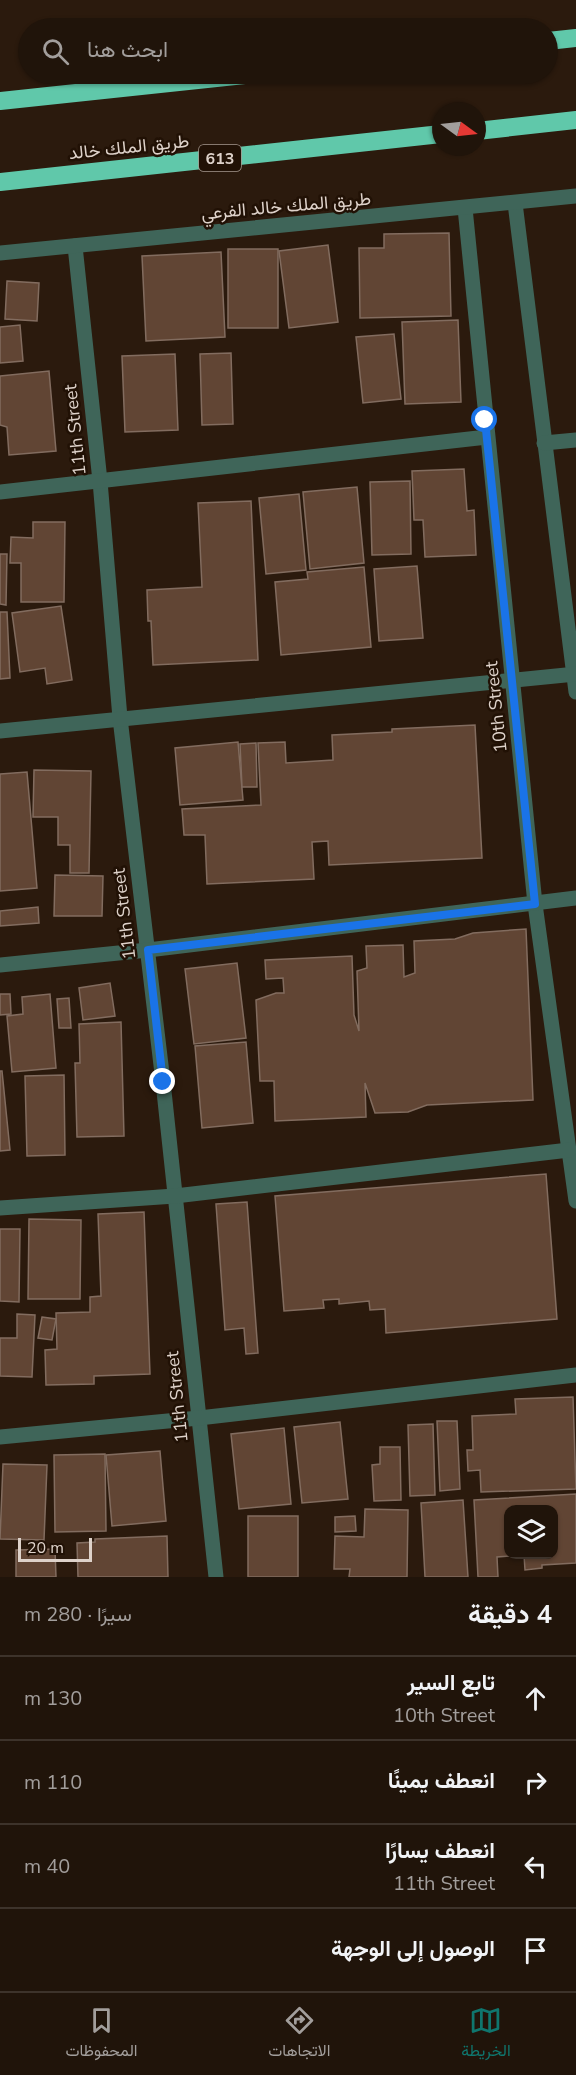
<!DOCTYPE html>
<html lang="ar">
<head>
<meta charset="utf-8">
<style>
	:root { --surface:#20140a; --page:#281d13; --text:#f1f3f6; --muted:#a29e9c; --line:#3d332b; --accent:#0f766e }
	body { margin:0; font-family:"Nunito Sans",Vazirmatn,sans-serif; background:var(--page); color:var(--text); direction:rtl }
	.controls { position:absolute; right:18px; bottom:18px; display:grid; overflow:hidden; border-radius:12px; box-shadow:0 2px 4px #0004 }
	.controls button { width:54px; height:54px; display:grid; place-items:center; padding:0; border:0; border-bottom:2px solid var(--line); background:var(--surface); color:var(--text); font:30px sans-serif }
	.compass { position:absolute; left:432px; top:102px; width:54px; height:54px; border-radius:50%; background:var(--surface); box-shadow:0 2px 4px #0004; rotate:105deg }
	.scale { position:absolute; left:18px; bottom:15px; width:74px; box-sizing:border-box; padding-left:6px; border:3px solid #ded2ca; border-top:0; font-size:16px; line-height:21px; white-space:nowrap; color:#ded2ca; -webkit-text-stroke:4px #211105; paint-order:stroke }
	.stop { position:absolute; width:18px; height:18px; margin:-14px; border:4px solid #1a73e8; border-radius:50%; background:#fff }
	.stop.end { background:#1a73e8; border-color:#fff; box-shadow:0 2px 6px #0008 }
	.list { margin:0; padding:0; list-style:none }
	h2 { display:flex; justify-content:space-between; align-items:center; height:78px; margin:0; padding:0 24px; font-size:26px }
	h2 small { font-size:20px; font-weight:400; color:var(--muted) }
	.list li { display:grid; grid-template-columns:39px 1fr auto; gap:18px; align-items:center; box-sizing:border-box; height:84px; padding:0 24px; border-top:2px solid var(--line) }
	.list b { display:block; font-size:22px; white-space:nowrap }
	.list p { margin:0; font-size:20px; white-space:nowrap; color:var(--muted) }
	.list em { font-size:20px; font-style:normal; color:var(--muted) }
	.icon { flex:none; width:33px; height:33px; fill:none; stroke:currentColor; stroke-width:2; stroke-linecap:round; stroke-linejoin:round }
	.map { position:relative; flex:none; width:576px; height:1577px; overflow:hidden; direction:ltr }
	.search { position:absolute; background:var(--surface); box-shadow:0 2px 4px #0004; left:18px; right:18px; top:18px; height:66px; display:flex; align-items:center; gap:15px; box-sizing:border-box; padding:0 21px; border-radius:33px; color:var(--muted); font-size:22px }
	.sheet { height:414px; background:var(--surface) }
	nav { display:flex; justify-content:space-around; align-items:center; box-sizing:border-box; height:84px; border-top:2px solid var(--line); background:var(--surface); font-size:16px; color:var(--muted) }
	nav a { display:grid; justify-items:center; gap:3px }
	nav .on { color:var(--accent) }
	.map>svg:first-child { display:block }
	.building { fill:#614534; stroke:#826c5f; stroke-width:1.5; fill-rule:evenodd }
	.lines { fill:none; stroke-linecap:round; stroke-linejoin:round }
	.street { stroke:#3f6559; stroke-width:15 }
	.highway { stroke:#60c8aa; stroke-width:18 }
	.route { stroke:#1a73e8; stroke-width:8 }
	.labels { text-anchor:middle; stroke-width:5; stroke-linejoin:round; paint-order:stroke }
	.shield { fill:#211105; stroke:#a5988f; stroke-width:1.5 }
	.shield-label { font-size:16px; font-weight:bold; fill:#ded2ca }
	.street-label { font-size:18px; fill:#ded2ca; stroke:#211105 }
</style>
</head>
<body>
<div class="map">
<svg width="576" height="1577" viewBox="0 0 576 1577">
	<rect width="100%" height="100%" fill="#2b1a0d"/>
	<!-- building -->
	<g class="building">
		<polygon points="449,233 451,316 360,318 359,248 384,248 384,234"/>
		<polygon points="328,245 338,322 289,328 279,251"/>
		<rect x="228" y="249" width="50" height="79"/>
		<polygon points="221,252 225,337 146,341 142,256"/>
		<polygon points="7,281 39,283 37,321 5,319"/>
		<polygon points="458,320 461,402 405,404 402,322"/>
		<polygon points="20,325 23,361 0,363 0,327"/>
		<polygon points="394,334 401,399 363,403 356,337"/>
		<polygon points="231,353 233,424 202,425 200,354"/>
		<polygon points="175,354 178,430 125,432 122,356"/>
		<polygon points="49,371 56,451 9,455 7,427 0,425 0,376"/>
		<polygon points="464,469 467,511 474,510 476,555 425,557 423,520 414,520 412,471"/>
		<polygon points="410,481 411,554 372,555 370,482"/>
		<polygon points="357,487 364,563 310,569 303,492"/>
		<polygon points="299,494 306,570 266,574 259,498"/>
		<polygon points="251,501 258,660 153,665 151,621 148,621 147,590 202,587 198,503"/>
		<polygon points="33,522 65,522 64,602 21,602 21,563 10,563 11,537 33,538"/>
		<polygon points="0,554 7,554 6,605 0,604"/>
		<polygon points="417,566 423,638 379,641 374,569"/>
		<polygon points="364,567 371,647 281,655 275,582 308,579 307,572"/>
		<polygon points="61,606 72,680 47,684 45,668 20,672 12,613"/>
		<polygon points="0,612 7,612 10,678 0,679"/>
		<polygon points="475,725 482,858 329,865 328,841 312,842 314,879 207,884 205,835 184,835 182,809 261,805 258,743 285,742 286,763 333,760 332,735 392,732 392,729"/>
		<polygon points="238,742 243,800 180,805 175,748"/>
		<polygon points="256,743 257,787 242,787 240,744"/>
		<polygon points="34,770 91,771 89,873 70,873 70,845 58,845 58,817 33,817"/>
		<polygon points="27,772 37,888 0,891 0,774"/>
		<polygon points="55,875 103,876 102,916 54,916"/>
		<polygon points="38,907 39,923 0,926 0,911"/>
		<polygon points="526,929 533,1100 427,1105 408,1112 375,1113 365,1083 366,1117 275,1121 274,1081 260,1081 256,1000 276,993 284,993 283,978 266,979 265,960 352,956 354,1015 359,1031 357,971 367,968 366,946 403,945 404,977 415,973 414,941 455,939 473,933"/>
		<polygon points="237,963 246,1038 194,1044 185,969"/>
		<polygon points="110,983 115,1016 83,1020 79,988"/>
		<polygon points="0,994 10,994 11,1014 0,1015"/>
		<polygon points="50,994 56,1068 12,1072 7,1016 23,1014 22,997"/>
		<polygon points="69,998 71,1028 59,1028 57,999"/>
		<polygon points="121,1022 124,1136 77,1137 75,1063 80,1063 79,1024"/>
		<polygon points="246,1042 253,1123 202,1128 195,1046"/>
		<polygon points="0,1071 2,1071 10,1150 0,1151"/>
		<polygon points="64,1075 65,1155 27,1156 25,1076"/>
		<polygon points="546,1174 557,1319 386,1333 385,1309 370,1310 369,1301 339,1304 339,1299 323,1300 324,1308 284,1311 275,1196"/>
		<polygon points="247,1202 258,1353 246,1354 244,1328 225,1330 216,1204"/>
		<polygon points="144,1212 150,1374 94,1376 94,1384 46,1385 45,1350 57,1349 56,1313 90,1312 90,1297 101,1296 98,1214"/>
		<polygon points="29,1219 81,1220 80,1299 28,1299"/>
		<polygon points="0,1229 20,1229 19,1302 0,1301"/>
		<polygon points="17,1314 35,1315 32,1377 0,1376 0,1338 17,1338"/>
		<polygon points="42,1317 56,1319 52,1340 38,1338"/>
		<polygon points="573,1397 576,1489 481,1492 480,1470 468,1471 467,1450 473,1450 472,1416 516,1414 515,1399"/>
		<polygon points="437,1421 457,1421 460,1489 440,1491"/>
		<polygon points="340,1422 348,1499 302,1503 294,1427"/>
		<polygon points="433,1424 435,1495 410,1496 408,1425"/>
		<polygon points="284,1428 291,1504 239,1509 231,1434"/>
		<polygon points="380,1447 400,1447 401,1500 374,1501 372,1465 380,1464"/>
		<polygon points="160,1451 166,1521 112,1526 106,1455"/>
		<polygon points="105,1454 106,1531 55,1532 54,1455"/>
		<polygon points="3,1464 47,1465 44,1540 0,1539"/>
		<path d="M576,1494V1563L542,1565V1568L525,1570L524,1555L497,1557L498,1577H478L474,1500ZM508,1510H554V1554H508Z"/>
		<polygon points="463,1500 468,1577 425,1577 421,1503"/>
		<polygon points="365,1509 408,1510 407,1577 349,1577 350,1569 334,1569 335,1536 364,1537"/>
		<rect x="248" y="1516" width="50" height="61"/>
		<polygon points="355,1516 356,1531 335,1532 335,1517"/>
		<polygon points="167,1536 168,1577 78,1577 77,1543 95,1542 95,1539"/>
		<polygon points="55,1549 56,1577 16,1577 16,1550"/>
	</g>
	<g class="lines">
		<!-- street -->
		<g class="street">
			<polyline points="515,203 576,692"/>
			<polyline points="465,208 535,904 576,1201"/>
			<polyline points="75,246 100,481 120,718 163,1082 216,1577"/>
			<polyline points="0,253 576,196"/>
			<polyline points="544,443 576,440"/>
			<polyline points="0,492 487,437"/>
			<polyline points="0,731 576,674"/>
			<polyline points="0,965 148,950 576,898"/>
			<polyline points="0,1208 175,1196 569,1150"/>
			<polyline points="0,1437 199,1418 576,1375"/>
		</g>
		<!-- highway -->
		<g class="highway">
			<polyline points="548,41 576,38"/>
			<polyline points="0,101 254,74"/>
			<polyline points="477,131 576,120"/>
			<polyline points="0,182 441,134"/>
		</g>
	</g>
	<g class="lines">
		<!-- route -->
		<polyline class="route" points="163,1082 148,950 535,904 485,420"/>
	</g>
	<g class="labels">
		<!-- shield labels -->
		<rect class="shield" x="199" y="145" width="42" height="26" rx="4.5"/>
		<g class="shield-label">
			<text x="220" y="164">613</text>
		</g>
		<!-- street labels -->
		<g class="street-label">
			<text transform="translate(129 147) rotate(-6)" y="6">طريق الملك خالد</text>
			<text transform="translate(286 206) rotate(-5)" y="6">طريق الملك خالد الفرعي</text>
			<text transform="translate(75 430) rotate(-96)" y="6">11th Street</text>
			<text transform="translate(496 707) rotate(-96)" y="6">10th Street</text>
			<text transform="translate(124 914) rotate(-97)" y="6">11th Street</text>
			<text transform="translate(177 1397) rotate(-96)" y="6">11th Street</text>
		</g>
	</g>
</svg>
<div class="controls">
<button><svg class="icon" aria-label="layers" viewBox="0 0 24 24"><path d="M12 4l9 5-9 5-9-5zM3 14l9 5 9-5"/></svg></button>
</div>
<svg class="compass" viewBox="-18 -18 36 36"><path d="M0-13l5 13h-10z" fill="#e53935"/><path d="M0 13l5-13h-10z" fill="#a29e9c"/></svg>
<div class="scale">20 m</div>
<div class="stop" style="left:485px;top:420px"></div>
<div class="stop end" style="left:163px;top:1082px"></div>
<div class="search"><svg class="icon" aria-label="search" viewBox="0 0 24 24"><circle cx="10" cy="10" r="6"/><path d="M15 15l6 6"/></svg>ابحث هنا</div>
</div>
<section class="sheet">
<h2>4 دقيقة<small>سيرًا · 280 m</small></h2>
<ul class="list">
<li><svg class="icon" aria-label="ahead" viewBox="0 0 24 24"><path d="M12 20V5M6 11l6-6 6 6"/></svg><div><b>تابع السير</b><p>10th Street</p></div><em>130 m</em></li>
<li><svg class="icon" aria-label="right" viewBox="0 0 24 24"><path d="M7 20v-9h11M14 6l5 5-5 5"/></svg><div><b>انعطف يمينًا</b></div><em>110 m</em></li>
<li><svg class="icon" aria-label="left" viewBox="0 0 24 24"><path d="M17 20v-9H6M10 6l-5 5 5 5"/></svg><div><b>انعطف يسارًا</b><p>11th Street</p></div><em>40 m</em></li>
<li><svg class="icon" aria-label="arrive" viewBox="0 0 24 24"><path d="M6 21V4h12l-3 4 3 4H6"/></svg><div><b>الوصول إلى الوجهة</b></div></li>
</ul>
</section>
<nav>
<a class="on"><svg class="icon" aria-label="map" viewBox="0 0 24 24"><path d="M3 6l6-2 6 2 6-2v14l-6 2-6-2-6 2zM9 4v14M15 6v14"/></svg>الخريطة</a>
<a><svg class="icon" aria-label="directions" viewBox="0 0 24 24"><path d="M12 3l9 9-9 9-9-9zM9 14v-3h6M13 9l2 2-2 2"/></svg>الاتجاهات</a>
<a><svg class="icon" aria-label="saved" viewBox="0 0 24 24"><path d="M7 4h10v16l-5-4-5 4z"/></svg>المحفوظات</a>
</nav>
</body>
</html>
